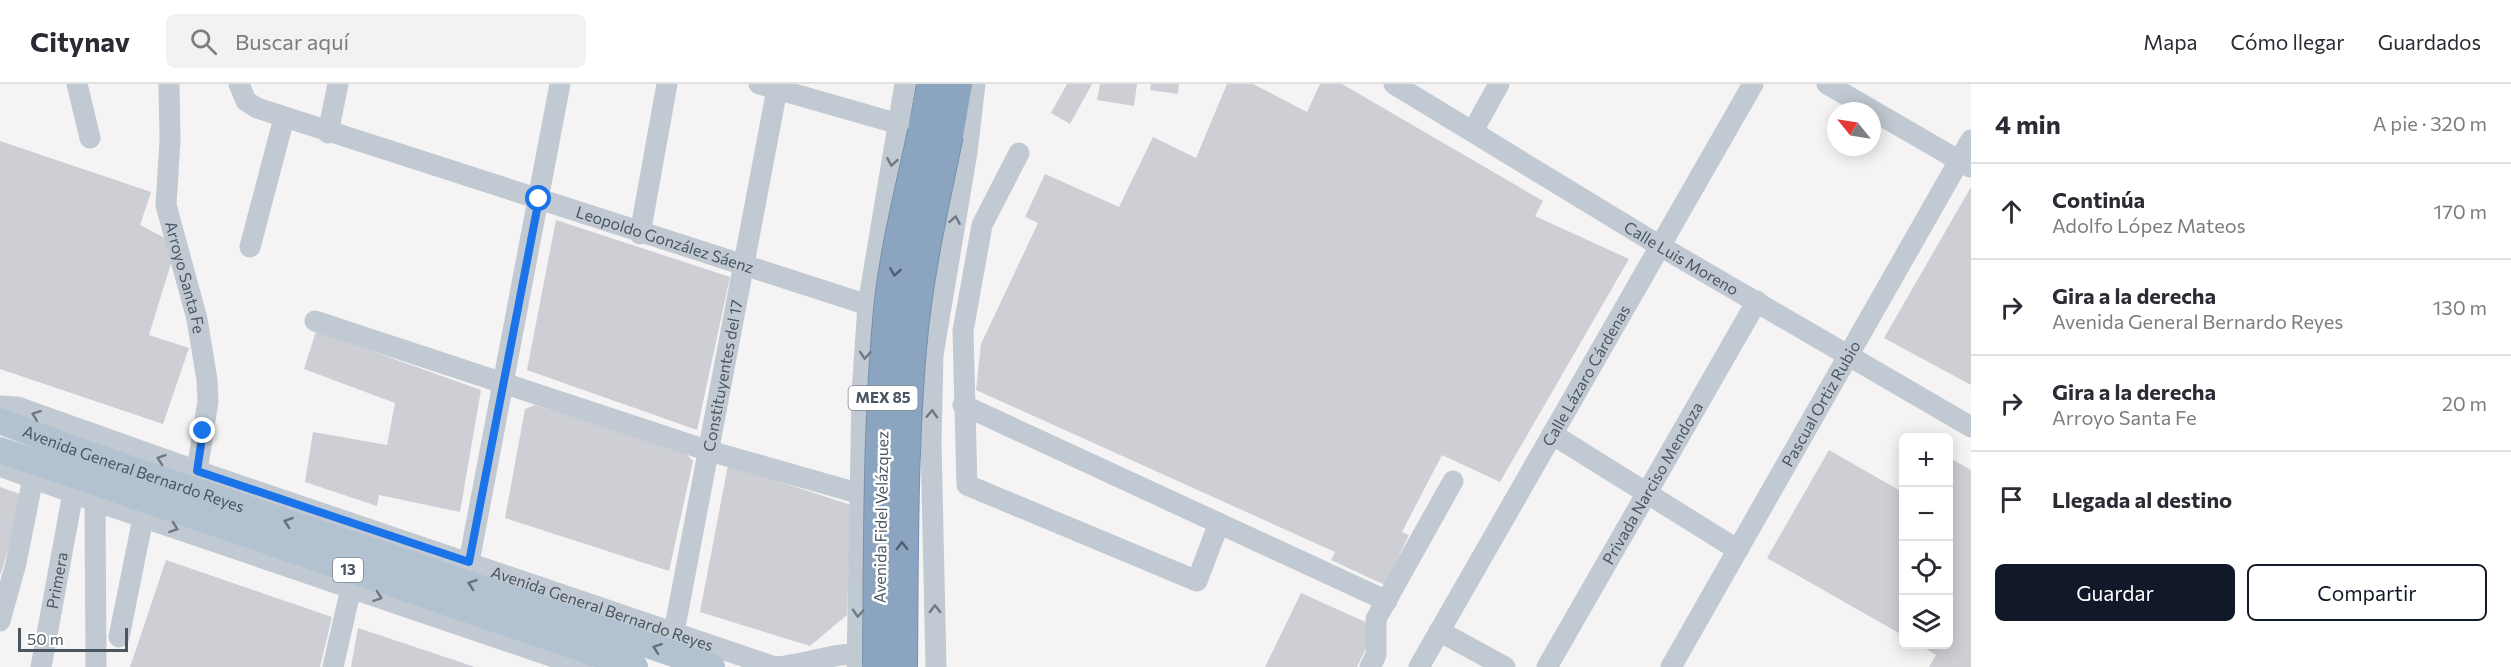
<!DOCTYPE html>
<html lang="es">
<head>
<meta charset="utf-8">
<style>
	:root { --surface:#fff; --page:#f2f2f3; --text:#2b2b33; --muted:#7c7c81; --line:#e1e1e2; --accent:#111827 }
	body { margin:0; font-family:Commissioner,sans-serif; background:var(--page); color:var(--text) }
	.controls { position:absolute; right:18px; bottom:18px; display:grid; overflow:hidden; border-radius:9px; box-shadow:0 3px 15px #0003 }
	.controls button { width:54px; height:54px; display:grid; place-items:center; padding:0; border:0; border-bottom:2px solid var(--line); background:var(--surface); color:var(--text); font:30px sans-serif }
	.compass { position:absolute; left:1827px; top:18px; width:54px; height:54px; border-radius:50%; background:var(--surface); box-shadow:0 3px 15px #0003; rotate:300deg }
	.scale { position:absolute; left:18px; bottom:15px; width:110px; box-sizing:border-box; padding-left:6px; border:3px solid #4a5661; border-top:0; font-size:16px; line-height:21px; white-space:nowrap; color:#4a5661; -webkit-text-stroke:4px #fff; paint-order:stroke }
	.stop { position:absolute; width:18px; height:18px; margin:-14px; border:4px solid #1a73e8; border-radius:50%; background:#fff }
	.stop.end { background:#1a73e8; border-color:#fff; box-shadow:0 2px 6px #0008 }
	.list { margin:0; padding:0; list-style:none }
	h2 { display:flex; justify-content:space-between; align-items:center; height:78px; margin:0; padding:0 24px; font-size:26px }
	h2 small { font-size:20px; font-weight:400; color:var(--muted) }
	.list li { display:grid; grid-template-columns:39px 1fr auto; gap:18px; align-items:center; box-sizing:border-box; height:96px; padding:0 24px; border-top:2px solid var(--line) }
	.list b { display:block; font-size:22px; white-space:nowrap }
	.list p { margin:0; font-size:20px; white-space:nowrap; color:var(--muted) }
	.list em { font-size:20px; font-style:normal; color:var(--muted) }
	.actions { display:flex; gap:12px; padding:18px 24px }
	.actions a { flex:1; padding:14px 0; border:2px solid var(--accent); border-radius:9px; text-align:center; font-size:21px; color:var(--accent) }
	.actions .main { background:var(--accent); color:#fff }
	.icon { flex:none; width:33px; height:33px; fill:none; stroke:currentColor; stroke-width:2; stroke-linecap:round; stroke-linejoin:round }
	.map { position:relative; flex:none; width:1971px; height:583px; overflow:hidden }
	header { display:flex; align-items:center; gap:36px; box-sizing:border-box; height:84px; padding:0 30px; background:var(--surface); border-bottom:2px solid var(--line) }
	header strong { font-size:28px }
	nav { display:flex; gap:33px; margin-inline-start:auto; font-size:21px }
	.search { width:420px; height:54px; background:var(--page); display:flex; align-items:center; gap:15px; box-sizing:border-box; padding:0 21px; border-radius:9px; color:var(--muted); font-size:22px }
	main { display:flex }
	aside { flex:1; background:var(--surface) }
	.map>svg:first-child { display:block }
	.building { fill:#cdcfd5 }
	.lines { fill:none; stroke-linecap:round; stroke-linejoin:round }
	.highway-casing { stroke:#7690ad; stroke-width:32 }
	.minor { stroke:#c1cad2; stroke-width:21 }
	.major { stroke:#b3c2d1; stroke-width:26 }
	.highway { stroke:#8ba5c1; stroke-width:30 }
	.highway-bridge-casing { stroke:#7690ad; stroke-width:32; stroke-linecap:butt }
	.highway-bridge { stroke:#8ba5c1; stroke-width:30 }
	.oneway { stroke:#6e7983 }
	.oneway2 { stroke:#505e6b }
	.oneway3 { stroke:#64717d }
	.route { stroke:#1a73e8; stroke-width:8 }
	.labels { text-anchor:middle; stroke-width:5; stroke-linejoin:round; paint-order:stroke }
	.shield { fill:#fff; stroke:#808990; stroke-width:1.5 }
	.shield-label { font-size:15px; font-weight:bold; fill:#4a5661 }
	.street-label { font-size:16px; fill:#4a5661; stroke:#fff }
</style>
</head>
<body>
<header>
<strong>Citynav</strong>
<div class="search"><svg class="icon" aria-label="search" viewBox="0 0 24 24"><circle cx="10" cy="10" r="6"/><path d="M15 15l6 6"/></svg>Buscar aquí</div>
<nav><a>Mapa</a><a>Cómo llegar</a><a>Guardados</a></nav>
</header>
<main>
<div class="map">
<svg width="1971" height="583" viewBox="0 0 1971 583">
	<rect width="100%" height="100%" fill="#f5f3f3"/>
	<!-- building -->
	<g class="building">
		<polygon points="1067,0 1092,0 1070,40 1051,29"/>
		<polygon points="1100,0 1137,0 1134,22 1097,16"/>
		<polygon points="1151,0 1179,0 1178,10 1150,6"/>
		<polygon points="1227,0 1253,0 1307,28 1320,0 1342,0 1543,117 1535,132 1629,175 1500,398 1442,371 1402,448 1409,451 1385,501 1331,476 1335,468 976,306 981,260 1038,139 1025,133 1045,90 1119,123 1153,53 1196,74"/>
		<polygon points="0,57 151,108 140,141 165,154 172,176 149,251 189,264 163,340 0,285"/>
		<polygon points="1971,103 1971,301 1884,254"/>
		<polygon points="556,136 730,193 697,346 527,286"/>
		<polygon points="316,247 481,306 460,428 379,411 377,422 305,398 313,348 387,361 395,319 304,285"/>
		<polygon points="535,321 683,366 693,377 669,487 505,434 525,325"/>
		<polygon points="1829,366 1904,409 1904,552 1767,474"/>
		<polygon points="1948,373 1971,386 1971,583 1929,583 1936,571 1918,560 1948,560"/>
		<polygon points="728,381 851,421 847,531 810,562 700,528"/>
		<polygon points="0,403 23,411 1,490 0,490"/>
		<polygon points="166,476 332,533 320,583 130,583"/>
		<polygon points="1301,509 1372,541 1372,552 1357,583 1265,583"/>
		<polygon points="358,544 475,583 351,583"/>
	</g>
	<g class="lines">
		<defs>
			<g id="highway">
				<polyline points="923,48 932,0"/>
				<polyline points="948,51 957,0"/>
			</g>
		</defs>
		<!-- highway casing -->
		<use href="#highway" class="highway-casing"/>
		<!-- minor -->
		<g class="minor">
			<polyline points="77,0 90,54"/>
			<path id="s1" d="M169,0L170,57L166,121L197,235L207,296L208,317L197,387"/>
			<path id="s2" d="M239,0L246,17L257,24L868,221"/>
			<polyline points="759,0 899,40"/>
			<path id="s3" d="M1394,0L1660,162L1971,343"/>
			<polyline points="1827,0 1970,83"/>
			<polyline points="1473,47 1499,0"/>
			<polyline points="328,49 338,0"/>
			<polyline points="1019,69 982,141 963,247 967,401 1197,497 1219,439"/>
			<polyline points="640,150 667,0"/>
			<polyline points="250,163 284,34"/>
			<polyline points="315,237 706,366 861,410"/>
			<polyline points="963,321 1387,517"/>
			<path id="s4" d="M0,322L17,323L197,387L775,583C815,580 850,560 889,576"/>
			<polyline points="1552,350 1738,466"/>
			<polyline points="0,382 95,417 583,583"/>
			<polyline points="95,417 96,583"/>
			<polyline points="469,478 560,0"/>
			<polyline points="0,537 16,479 33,394"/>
			<polyline points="1439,547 1505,583"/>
			<path id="s5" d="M674,548L778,0"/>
			<polyline points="119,553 143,434"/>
			<path id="s6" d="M41,583L73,409"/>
			<polyline points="333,583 351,504"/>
			<polyline points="857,583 862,309 868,221 905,0"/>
			<polyline points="936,583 931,358 933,271 967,68 975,0"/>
			<polyline points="1370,583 1376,571 1376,535 1453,397"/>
			<path id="s7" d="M1419,583L1753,0"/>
			<path id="s8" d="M1547,583L1757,217"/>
			<path id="s9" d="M1671,583L1971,56"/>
		</g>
		<!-- major -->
		<g class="major">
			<path id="s10" d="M0,337L70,364L712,583"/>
			<polyline points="0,366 635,583"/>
		</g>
		<!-- highway -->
		<use href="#highway" class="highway"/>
		<defs>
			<g id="highway-bridge">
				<path d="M878,583C879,468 878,351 888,237C893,173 910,110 923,48"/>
				<path d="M902,583C903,477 902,371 911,265C917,193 933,122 948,51"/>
			</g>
		</defs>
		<!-- highway-bridge casing -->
		<use href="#highway-bridge" class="highway-bridge-casing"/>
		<!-- highway-bridge -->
		<use href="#highway-bridge" class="highway-bridge"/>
	</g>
	<!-- one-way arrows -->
	<defs><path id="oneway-chevron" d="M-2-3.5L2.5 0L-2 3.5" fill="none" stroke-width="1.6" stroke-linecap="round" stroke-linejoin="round" transform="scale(1.5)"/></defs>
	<g class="oneway">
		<use href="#oneway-chevron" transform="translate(892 78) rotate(100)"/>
		<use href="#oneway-chevron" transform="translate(955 136) rotate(-80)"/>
		<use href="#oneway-chevron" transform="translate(865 271) rotate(94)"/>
		<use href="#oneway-chevron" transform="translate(932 330) rotate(-88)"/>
		<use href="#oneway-chevron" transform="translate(36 331) rotate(-159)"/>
		<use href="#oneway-chevron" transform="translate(161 375) rotate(-161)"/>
		<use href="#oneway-chevron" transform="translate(174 444) rotate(19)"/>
		<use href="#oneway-chevron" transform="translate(378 513) rotate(19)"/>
		<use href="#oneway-chevron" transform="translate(935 525) rotate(-91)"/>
		<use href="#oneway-chevron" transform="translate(858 529) rotate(93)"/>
	</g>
	<g class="oneway2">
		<use href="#oneway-chevron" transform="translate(895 188) rotate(99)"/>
		<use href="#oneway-chevron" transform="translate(902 462) rotate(-90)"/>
	</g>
	<g class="oneway3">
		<use href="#oneway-chevron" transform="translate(288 438) rotate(-161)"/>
		<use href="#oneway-chevron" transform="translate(472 500) rotate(-161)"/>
		<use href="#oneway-chevron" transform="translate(657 564) rotate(-161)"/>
	</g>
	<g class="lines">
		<!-- route -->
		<polyline class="route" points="203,347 197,387 469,478 539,115"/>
	</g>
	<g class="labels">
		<!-- shield labels -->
		<g class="shield">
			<rect x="848.5" y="302" width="69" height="24" rx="4.5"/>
			<rect x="333" y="474" width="30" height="24" rx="4.5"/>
		</g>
		<g class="shield-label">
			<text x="883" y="319">MEX 85</text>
			<text x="348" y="491">13</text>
		</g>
		<!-- street labels -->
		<g class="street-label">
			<text dy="6" stroke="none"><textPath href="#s2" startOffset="460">Leopoldo González Sáenz</textPath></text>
			<text dy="6" stroke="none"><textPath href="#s3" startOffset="336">Calle Luis Moreno</textPath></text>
			<text dy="6" stroke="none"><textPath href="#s1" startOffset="196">Arroyo Santa Fe</textPath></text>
			<text dy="6" stroke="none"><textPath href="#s5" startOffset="261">Constituyentes del 17</textPath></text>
			<text dy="6" stroke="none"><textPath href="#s7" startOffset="336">Calle Lázaro Cárdenas</textPath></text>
			<text dy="6" stroke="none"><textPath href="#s9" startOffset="303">Pascual Ortiz Rubio</textPath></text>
			<text dy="6" stroke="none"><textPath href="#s10" startOffset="142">Avenida General Bernardo Reyes</textPath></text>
			<text dy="6" stroke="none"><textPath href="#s8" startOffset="212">Privada Narciso Mendoza</textPath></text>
			<text transform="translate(881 433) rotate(-89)" y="6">Avenida Fidel Velázquez</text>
			<text dy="6" stroke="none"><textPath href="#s6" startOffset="88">Primera</textPath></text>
			<text dy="6" stroke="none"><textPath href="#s4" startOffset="636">Avenida General Bernardo Reyes</textPath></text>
		</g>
	</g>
</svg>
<div class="controls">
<button>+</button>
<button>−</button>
<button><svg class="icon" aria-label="locate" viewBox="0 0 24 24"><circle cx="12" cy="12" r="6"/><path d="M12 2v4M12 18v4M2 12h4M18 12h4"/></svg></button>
<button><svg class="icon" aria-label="layers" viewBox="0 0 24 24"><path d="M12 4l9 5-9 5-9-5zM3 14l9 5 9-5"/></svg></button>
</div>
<svg class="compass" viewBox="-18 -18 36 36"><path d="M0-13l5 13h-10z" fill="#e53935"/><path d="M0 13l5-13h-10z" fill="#7c7c81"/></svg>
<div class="scale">50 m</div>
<div class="stop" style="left:539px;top:115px"></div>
<div class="stop end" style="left:203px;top:347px"></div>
</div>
<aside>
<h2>4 min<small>A pie · 320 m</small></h2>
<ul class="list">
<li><svg class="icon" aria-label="ahead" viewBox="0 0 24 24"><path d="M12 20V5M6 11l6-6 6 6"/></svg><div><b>Continúa</b><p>Adolfo López Mateos</p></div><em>170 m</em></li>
<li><svg class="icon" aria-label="right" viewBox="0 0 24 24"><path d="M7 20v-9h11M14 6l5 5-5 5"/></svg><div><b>Gira a la derecha</b><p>Avenida General Bernardo Reyes</p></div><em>130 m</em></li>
<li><svg class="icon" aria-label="right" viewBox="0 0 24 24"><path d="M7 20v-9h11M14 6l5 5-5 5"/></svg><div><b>Gira a la derecha</b><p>Arroyo Santa Fe</p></div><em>20 m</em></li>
<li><svg class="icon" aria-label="arrive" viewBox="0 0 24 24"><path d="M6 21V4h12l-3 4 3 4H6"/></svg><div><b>Llegada al destino</b></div></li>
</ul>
<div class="actions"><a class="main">Guardar</a><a>Compartir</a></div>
</aside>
</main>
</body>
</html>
